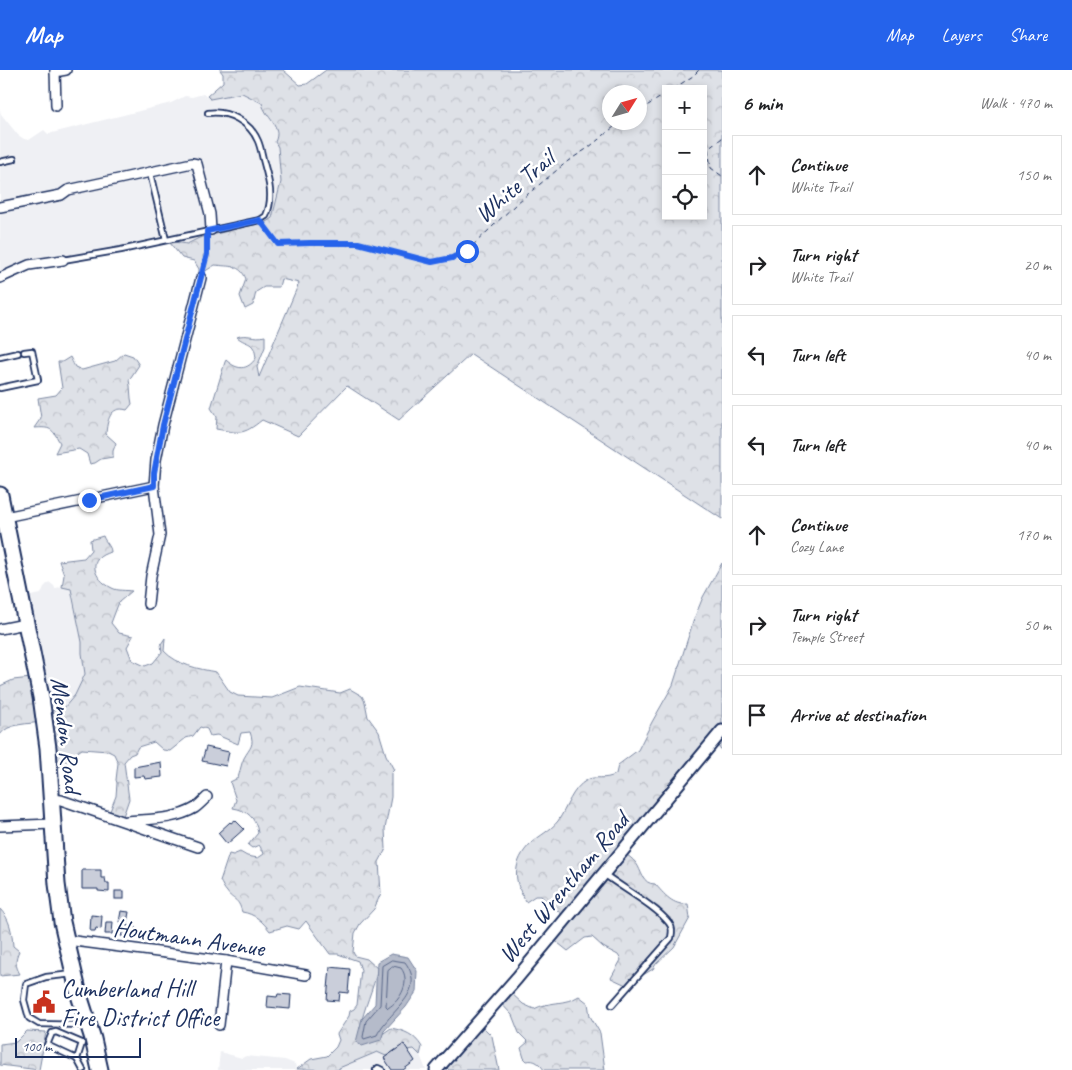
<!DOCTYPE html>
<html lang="en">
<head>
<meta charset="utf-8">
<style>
	:root { --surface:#fff; --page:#f2f2f2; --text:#202124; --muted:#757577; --line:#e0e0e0; --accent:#2563eb }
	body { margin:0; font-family:Caveat,sans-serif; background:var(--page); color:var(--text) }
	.controls { position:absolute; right:15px; top:15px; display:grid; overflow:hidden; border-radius:0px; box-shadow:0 2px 8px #0003 }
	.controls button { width:45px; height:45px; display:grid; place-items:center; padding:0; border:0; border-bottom:1px solid var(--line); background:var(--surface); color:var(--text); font:25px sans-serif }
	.compass { position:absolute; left:602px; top:15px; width:45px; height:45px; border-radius:50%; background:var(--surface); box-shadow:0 2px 8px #0003; rotate:53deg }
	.scale { position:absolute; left:15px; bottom:12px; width:126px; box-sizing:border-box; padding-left:5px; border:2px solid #1b2f5e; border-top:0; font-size:14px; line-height:18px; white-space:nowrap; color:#1b2f5e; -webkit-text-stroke:4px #fff; paint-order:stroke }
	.stop { position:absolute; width:15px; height:15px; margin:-11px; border:4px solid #2563eb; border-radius:50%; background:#fff }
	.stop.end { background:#2563eb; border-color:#fff; box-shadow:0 1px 5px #0008 }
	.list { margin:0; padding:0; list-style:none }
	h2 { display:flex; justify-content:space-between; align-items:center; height:65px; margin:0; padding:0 20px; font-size:21px }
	h2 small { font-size:16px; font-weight:400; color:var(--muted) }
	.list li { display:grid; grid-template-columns:32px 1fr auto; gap:15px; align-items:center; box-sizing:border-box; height:80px; margin:0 10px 10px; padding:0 10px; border:1px solid var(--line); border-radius:0px }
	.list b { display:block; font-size:19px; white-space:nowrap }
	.list p { margin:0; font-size:16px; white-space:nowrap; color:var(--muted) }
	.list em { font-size:16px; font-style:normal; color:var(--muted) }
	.icon { flex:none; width:28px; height:28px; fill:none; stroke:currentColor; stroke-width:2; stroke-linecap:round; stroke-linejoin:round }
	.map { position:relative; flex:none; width:722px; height:1000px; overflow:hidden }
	header { display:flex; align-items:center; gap:30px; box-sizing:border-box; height:70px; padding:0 25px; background:var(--accent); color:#fff }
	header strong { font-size:24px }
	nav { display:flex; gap:28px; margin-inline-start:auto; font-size:18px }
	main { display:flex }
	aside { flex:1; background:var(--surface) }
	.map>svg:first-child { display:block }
	.built { fill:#eff0f4 }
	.forest { fill:url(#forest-crowns); stroke:#7c88a2; fill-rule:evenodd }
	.water { fill:#b5bbca; stroke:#77839f }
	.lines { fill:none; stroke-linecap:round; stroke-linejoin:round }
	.shore { stroke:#596789; stroke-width:1 }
	.building { fill:#caceda; stroke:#1b2f5e }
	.service-casing { stroke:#1b2f5e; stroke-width:8 }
	.minor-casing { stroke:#1b2f5e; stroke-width:12 }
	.tertiary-casing { stroke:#1b2f5e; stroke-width:15 }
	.primary-casing { stroke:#1b2f5e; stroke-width:19 }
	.path { stroke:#1b2f5e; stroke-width:1; stroke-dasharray:5 4; stroke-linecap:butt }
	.service { stroke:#fff; stroke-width:4.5 }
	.minor { stroke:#fff; stroke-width:9 }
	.tertiary { stroke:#fff; stroke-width:11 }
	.primary { stroke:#fff; stroke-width:15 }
	.route { stroke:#2563eb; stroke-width:6 }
	.labels { text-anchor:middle; stroke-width:5; stroke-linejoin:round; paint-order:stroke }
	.street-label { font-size:25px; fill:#1b2f5e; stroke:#fff }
	.poi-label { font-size:25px; fill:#1b2f5e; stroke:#fff; text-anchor:start }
</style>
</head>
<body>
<header>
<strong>Map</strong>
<nav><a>Map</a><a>Layers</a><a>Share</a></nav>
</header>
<main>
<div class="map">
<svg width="722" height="1000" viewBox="0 0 722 1000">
	<defs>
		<pattern id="forest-crowns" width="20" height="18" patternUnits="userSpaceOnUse" patternTransform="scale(1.25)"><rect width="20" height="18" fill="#dee1e7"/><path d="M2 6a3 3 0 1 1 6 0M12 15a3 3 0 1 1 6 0" fill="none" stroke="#bec1c9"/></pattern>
	</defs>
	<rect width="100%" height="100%" fill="#fff"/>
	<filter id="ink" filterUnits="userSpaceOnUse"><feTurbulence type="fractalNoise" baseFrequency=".02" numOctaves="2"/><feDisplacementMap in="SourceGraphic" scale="10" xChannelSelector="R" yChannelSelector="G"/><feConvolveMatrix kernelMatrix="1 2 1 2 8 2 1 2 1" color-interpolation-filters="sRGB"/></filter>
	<g filter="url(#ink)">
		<!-- built -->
		<g class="built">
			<polygon points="242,23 262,33 264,41 272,49 277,59 278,66 275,72 278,77 281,112 272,148 266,152 199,168 187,174 174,172 121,180 58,191 0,208 0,39 1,44 18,65 24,69 29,70 44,60 48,64 171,33 185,26 192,27 203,24 210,29"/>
			<polygon points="49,512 54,516 55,518 62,517 70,518 82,572 82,583 85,604 75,625 64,638 42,643 20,528 41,524 44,517"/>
			<polygon points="402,976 414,979 420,985 426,1000 339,1000 339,998 377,982"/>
			<polygon points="220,982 242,988 246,986 285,990 295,994 297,1000 218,1000"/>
		</g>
		<!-- forest -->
		<g class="forest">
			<path d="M220,0H283L300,15L307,14L326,0H722V449L471,284L399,350L347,316L298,366L262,350C242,366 240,363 216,359L217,347L211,338L225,292L226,290C237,300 247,301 256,288C254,270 248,276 237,267C246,263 255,269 265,266V277L257,297L259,307L299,213L281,209L279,217H264L256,222L253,235L245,239L240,226L246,209C240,194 230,197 215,195L199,205V199L194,191L182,188L170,173L174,172L187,174L199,168L266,152L272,148L281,112L278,77L275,72C283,55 265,48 262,33L242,23L210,29L207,26L223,12V4ZM666,19H703V146H666ZM610,22H640V52H610Z"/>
			<path d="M124,283L133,286L139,295L129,310C131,318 130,326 132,334L127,340C110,335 107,351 106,364L116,373L113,381V387L101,389L95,393L90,394L87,384L79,379L55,383L60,373C52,358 51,357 34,358L41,348L38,328L56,325L62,318L58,292H62L70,287L75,297L82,300L115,291Z"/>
			<path d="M103,466C105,472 111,476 111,482C86,488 93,509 112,518C117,521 126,520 132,521L119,532L111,553L119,563L133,566L127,577L132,590L145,596L153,593L162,582L161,574L165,568L164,581C177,595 199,599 216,602L230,622L238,626L272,628L300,617L340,623L350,619L362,626L365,632L368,647L379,662L386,685L394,700L391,703V727L385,759L386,779L379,792L381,823L374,839L360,854L355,863L353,882L355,886L367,889L378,899C373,919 364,938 360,958L374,970L391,958C405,961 414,964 422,977L420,985L414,979L407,980L402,976L386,986L377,982L339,998V1000L297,999L311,989L327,986L336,977L339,970L337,964L349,946L350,941L354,939L357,935L361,900L358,891L338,884H330L306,851L299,859L287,856L270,861C262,851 255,844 242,842C238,827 233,831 227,822C224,819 222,814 220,811L229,784L233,785L240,782L247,786L258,788L264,784L263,781H261V778L259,775L252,778L248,775L258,763C256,748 247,740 233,738L236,730L230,712L238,708C240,702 241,694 244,688C250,677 255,676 250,662L241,663L238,674L217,665L210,666L207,659L200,657L193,666L186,668L170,681L163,680L154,672L138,677L135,683L130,685L124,692L129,729L121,752L108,746L116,726L117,713L116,710L118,693L114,684L108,681L82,679L76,683L71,695L49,698L42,652C30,654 7,653 0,665V616L13,610L31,608L42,643L64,638L75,625L85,604L82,583V572L71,519L62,517L64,505L59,491L84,488L91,480L90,470Z"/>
			<path d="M722,493V680L713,672L623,782C627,785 633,789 636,793C642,801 642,814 655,814C664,824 673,836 688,834L690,848L674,877L656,894L653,899L626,915L611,908L621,890L618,885L603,877L592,867L585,868L568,881L553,869L565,847L541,826H535L526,832C513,811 512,792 531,773C539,766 551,760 558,751C567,738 572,718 587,710C595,705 605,711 616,704L618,695L638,680L652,652L673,615L694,549L703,527Z"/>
			<path d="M0,839C10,849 12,862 13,876L19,881C15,889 15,896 20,904L0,906Z"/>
			<path d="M511,923L523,934L534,939C549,931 565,935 579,926L588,933L590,946L600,963L605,1000H544C540,994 535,989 527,991L524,988L521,978L528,972L519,963L512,945L498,930Z"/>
			<polygon points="479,953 492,966 499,1000 449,1000 443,994"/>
			<polygon points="27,961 46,962 39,1000 0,995 0,974 16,972"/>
		</g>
		<!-- water -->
		<polygon class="water" points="391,884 408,887 417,901 416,922 406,937 384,961 381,970 362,976 356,972 362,949 375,934 377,892"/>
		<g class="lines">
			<!-- shore -->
			<g class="shore">
				<path d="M392,890L405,892C428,923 389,940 377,965L364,969L363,967L366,951L380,935L382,896Z"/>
				<path d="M393,896L401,898C411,911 401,930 388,938L386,936L388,900Z"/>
			</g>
		</g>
		<!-- building -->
		<g class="building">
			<polygon points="206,677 229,682 226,696 202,691"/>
			<polygon points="161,692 162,707 145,709 144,706 134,707 134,697"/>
			<polygon points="235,750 244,759 227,774 218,763 230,752 231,753"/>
			<polygon points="82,800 101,800 101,808 105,808 106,813 109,813 109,822 98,821 98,819 82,819"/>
			<rect x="115" y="821" width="9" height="8"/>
			<polygon points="121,841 129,842 127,853 119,852"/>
			<polygon points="91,845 102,846 101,859 96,858 95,861 90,861"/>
			<polygon points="106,852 113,852 112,864 105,864"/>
			<polygon points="123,855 136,857 134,868 121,866"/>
			<polygon points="330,897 350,899 348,923 340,922 339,931 327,930"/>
			<polygon points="278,924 291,925 290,939 267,937 268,926 277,927"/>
			<polygon points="404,974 415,991 403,1000 392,1000 384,988"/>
		</g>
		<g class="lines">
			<defs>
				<g id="service">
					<polyline points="0,92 14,89"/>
					<polyline points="150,103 166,170"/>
					<path d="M63,190L121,180L260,150L266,146C274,128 269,111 264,93C262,86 261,78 258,71C250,52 228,40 208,43"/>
					<polyline points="0,287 18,283"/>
					<polyline points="0,318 38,310 32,281 24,282"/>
					<path d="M604,804C622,818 656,836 669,853C673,858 672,862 671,868L612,935"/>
					<polyline points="73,904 46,907 26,914 24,930 29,948 39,954 84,955"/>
					<polygon points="56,962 82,973 77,989 47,975 52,963"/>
					<polyline points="77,989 83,1000"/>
					<polyline points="376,1000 378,998 382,1000"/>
				</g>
				<g id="minor">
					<polyline points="55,0 56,36"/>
					<polyline points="55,2 66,0"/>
					<polyline points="0,137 61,125 68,120 192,93 197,94 210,144 211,160"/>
					<polyline points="0,208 29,195 63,190"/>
					<polyline points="5,447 154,416"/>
					<polyline points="148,534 151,506 160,465 154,416 156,390 163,355 201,208"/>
					<polyline points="0,559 25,554"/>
					<polyline points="52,729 61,730 198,777"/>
					<path d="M127,751C149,749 175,750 195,738C199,735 203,731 207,727"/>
					<polyline points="0,756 53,754"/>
					<polyline points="67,870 226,891 306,905"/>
					<polyline points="219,955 226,891"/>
				</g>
				<polyline id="tertiary" points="436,1000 517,908 722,661"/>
				<polyline id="primary" points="0,425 41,627 48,678 57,814 62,852 79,925 93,969 100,1000"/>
			</defs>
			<!-- service casing -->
			<use href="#service" class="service-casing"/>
			<!-- minor casing -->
			<use href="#minor" class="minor-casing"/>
			<!-- tertiary casing -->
			<use href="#tertiary" class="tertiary-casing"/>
			<!-- primary casing -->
			<use href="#primary" class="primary-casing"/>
			<!-- path -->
			<g class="path">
				<polyline points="673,19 693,6 699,0"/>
				<polyline points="640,40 666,24"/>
				<polyline points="722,68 708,79 711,98 722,106"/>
				<polyline points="264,154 278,174 311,173 358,173 432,191 452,188 467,181 517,133 568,91 588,78 620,52"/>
				<polyline points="203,200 207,185 208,169"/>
			</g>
			<!-- service -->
			<use href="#service" class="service"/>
			<!-- minor -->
			<use href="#minor" class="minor"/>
			<!-- tertiary -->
			<use href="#tertiary" class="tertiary"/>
			<!-- primary -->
			<use href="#primary" class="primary"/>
		</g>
	</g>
	<g class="lines" filter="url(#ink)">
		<!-- route -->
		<polyline class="route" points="89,430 154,416 154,403 163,355 207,184 207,161 260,150 278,174 310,173 358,173 432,192 452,188 467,181"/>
	</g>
	<!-- icons -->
	<defs>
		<symbol id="civic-bare" viewBox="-9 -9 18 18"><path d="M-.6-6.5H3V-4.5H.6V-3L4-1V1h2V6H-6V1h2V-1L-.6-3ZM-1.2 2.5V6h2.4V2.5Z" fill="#c8321e" stroke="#fff" stroke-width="2.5" paint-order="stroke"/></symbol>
	</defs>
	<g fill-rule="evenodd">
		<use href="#civic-bare" x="28" y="916" width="32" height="32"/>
	</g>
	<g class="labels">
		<!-- street labels -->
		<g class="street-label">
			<text transform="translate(514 116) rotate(-41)" y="9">White Trail</text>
			<text transform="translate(67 665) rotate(83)" y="9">Mendon Road</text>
			<text transform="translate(563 817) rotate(-50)" y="9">West Wrentham Road</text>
			<text transform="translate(189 867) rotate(8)" y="9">Houtmann Avenue</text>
		</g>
		<!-- poi labels -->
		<g class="poi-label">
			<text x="61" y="927">Cumberland Hill<tspan x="61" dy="29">Fire District Office</tspan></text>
		</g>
	</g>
</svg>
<div class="controls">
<button>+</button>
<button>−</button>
<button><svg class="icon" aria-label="locate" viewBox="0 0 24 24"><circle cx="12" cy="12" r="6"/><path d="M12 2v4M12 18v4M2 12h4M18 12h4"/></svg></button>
</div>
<svg class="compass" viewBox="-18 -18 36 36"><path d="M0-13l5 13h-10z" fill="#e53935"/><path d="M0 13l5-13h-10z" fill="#757577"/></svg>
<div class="scale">100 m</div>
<div class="stop" style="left:467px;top:181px"></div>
<div class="stop end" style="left:89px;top:430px"></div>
</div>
<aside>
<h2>6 min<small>Walk · 470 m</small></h2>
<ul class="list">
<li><svg class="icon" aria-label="ahead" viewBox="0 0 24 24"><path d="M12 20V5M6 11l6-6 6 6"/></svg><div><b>Continue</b><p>White Trail</p></div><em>150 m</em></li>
<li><svg class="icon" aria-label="right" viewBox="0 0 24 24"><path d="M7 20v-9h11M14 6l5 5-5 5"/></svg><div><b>Turn right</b><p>White Trail</p></div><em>20 m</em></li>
<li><svg class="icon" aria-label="left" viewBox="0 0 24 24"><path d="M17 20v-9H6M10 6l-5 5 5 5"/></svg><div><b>Turn left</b></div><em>40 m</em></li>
<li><svg class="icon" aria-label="left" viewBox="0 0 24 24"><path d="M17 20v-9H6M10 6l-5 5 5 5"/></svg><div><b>Turn left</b></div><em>40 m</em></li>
<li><svg class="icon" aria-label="ahead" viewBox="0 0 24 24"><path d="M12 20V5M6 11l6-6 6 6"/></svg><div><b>Continue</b><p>Cozy Lane</p></div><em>170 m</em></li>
<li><svg class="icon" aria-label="right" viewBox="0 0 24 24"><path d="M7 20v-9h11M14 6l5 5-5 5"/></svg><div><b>Turn right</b><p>Temple Street</p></div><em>50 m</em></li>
<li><svg class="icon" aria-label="arrive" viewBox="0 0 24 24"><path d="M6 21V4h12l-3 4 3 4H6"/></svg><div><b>Arrive at destination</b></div></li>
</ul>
</aside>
</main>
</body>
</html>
